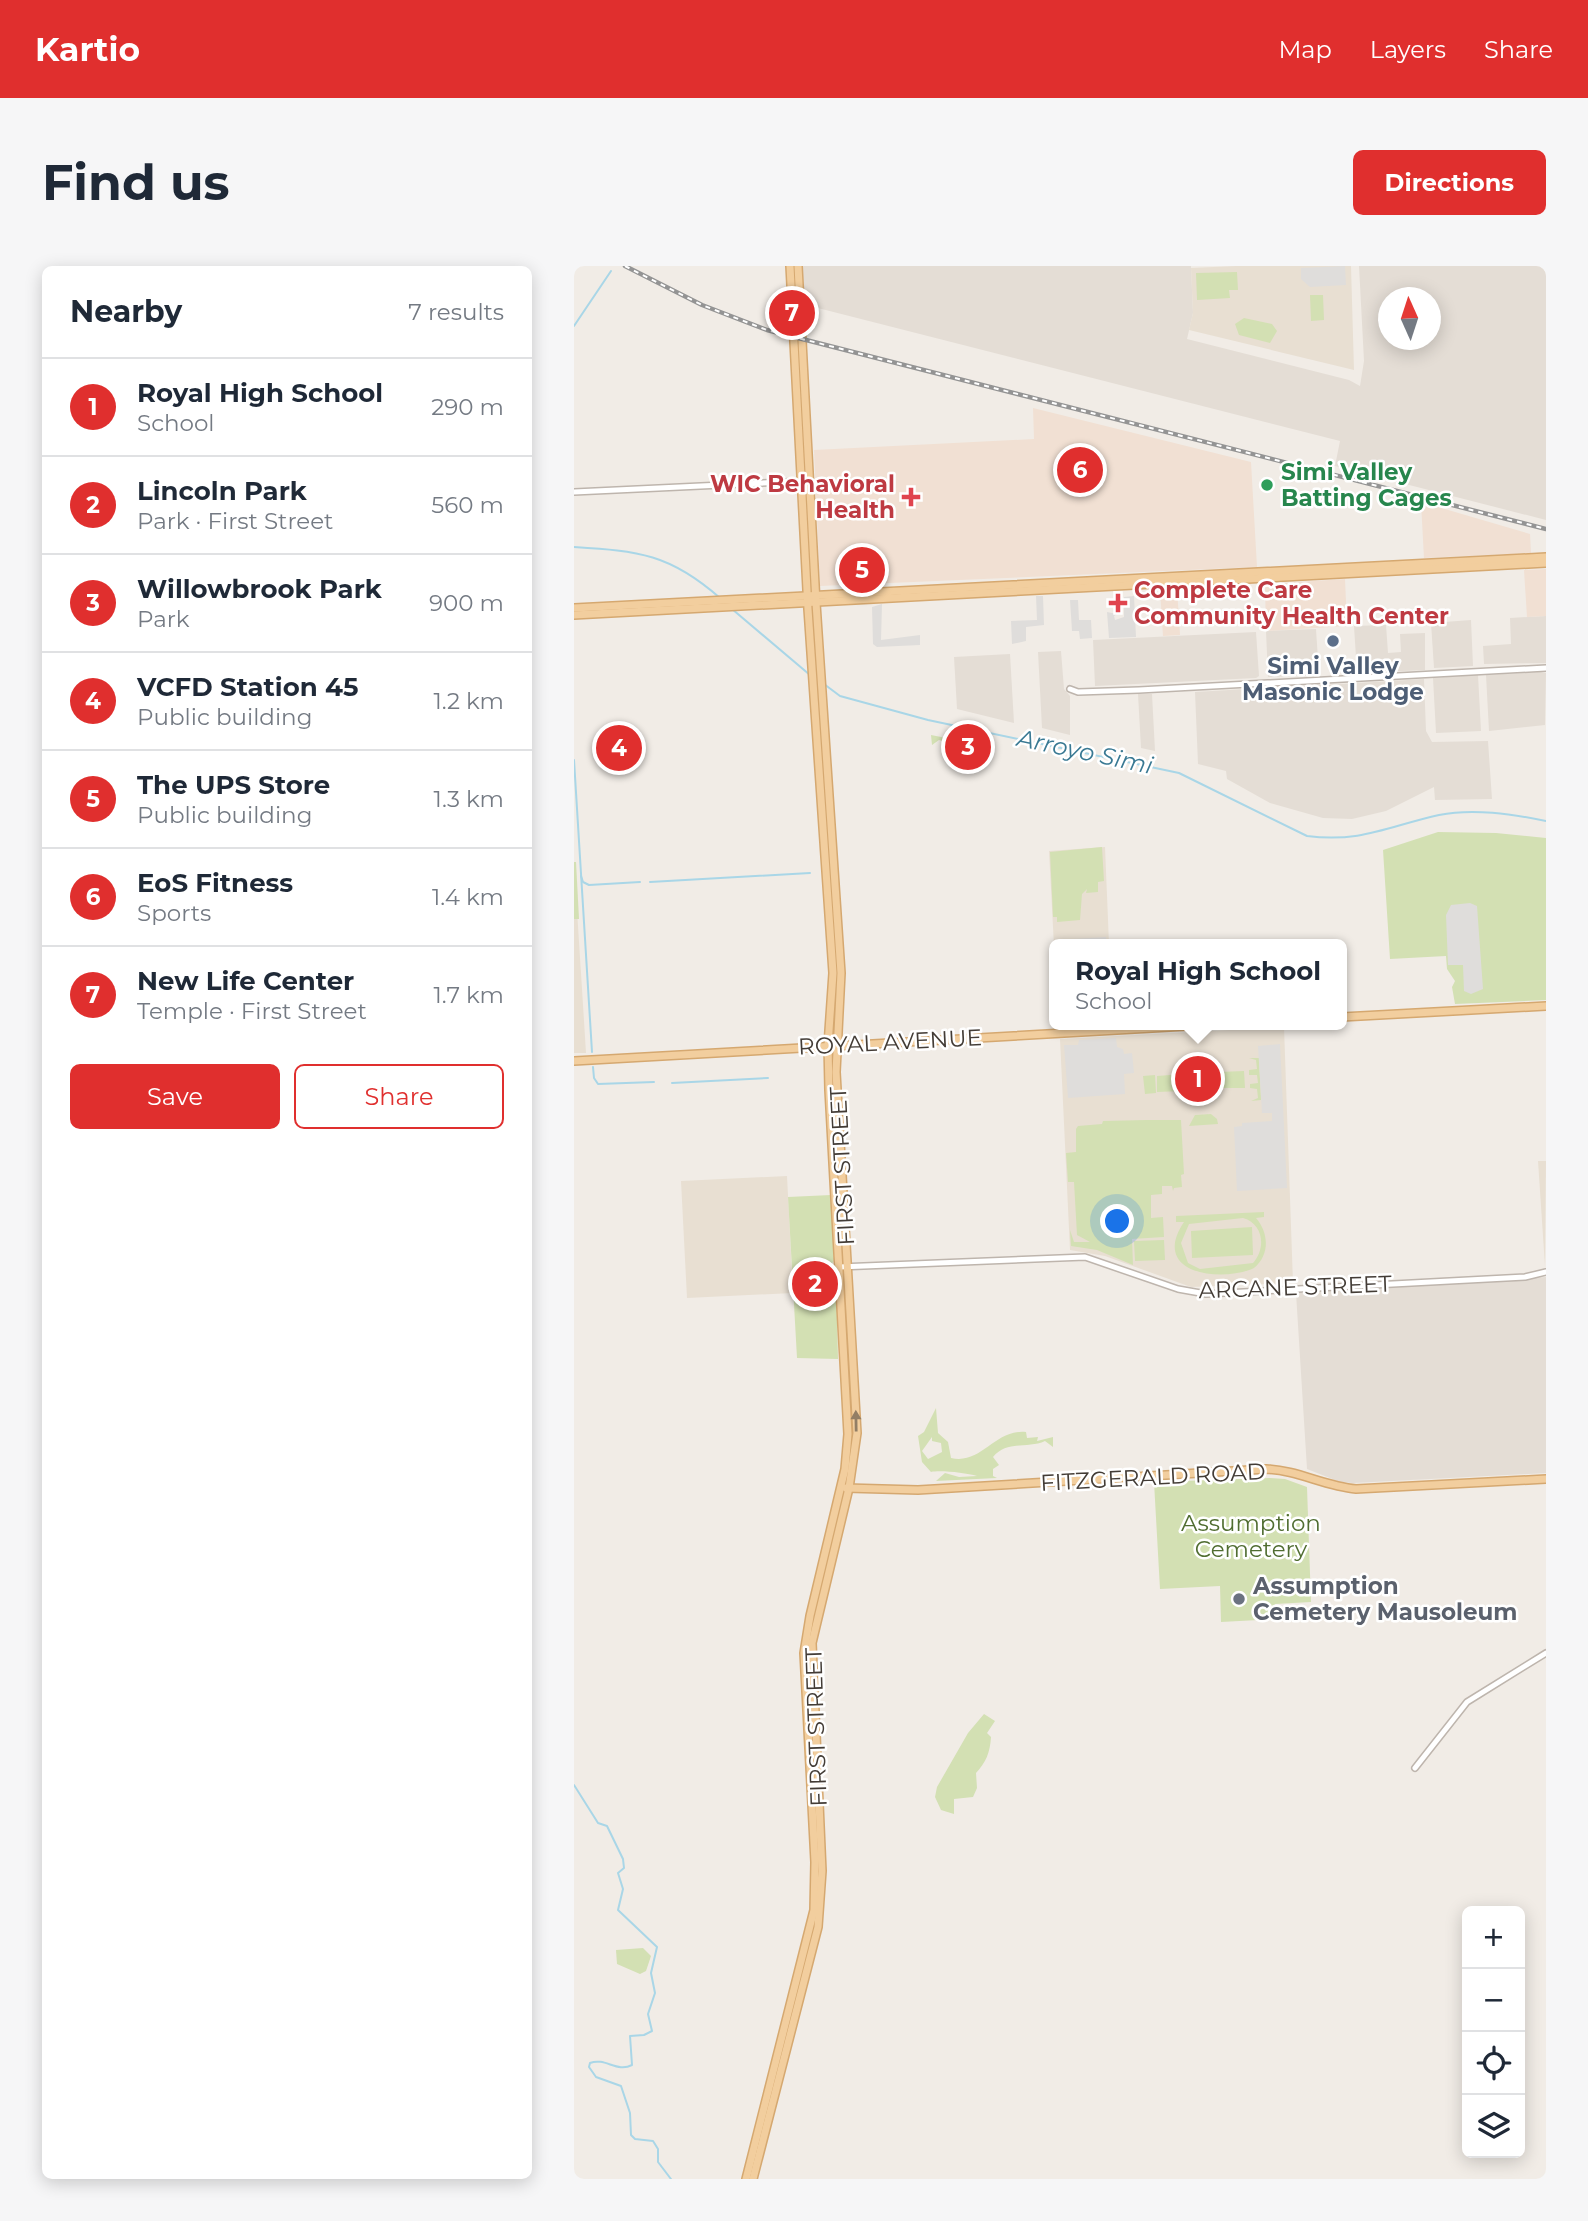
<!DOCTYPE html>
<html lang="en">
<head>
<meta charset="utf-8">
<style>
	:root { --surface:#fff; --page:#f6f6f7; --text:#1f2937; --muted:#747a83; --line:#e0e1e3; --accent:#e02f2e }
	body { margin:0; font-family:Montserrat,sans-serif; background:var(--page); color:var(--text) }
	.controls { position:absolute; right:21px; bottom:21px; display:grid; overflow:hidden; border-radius:10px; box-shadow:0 4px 18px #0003 }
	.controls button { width:63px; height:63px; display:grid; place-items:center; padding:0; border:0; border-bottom:2px solid var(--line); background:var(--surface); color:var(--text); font:35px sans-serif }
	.compass { position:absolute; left:804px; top:21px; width:63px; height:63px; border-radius:50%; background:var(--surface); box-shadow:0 4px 18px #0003; rotate:357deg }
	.you { position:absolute; left:544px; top:956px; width:24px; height:24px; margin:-18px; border:5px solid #fff; border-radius:50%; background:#1a73e8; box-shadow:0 0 0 10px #1a73e833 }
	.badge { display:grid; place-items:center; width:46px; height:46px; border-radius:50%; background:var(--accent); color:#fff; font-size:23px; font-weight:700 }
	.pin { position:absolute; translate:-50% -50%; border:4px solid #fff; box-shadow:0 2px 7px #0006 }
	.popup { position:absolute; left:475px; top:673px; width:298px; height:91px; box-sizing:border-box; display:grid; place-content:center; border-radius:10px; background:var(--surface); filter:drop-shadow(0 2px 5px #0005); font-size:23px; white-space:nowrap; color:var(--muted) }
	.popup b { font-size:26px; color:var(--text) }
	.popup::after { content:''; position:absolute; left:50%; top:100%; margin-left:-14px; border:14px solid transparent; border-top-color:var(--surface) }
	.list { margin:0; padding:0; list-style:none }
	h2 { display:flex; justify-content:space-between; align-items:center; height:91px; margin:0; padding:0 28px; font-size:30px }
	h2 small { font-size:23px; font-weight:400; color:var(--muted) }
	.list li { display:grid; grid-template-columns:46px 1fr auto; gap:21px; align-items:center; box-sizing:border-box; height:98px; padding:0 28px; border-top:2px solid var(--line) }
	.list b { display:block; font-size:26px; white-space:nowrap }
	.list p { margin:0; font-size:23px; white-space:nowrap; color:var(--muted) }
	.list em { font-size:23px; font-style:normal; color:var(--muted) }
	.actions { display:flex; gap:14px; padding:21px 28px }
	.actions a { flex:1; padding:16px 0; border:2px solid var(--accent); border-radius:10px; text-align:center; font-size:24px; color:var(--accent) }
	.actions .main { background:var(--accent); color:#fff }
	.icon { flex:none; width:38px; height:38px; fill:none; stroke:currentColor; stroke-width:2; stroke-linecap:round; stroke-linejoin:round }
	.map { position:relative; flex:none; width:972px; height:1913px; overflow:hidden; border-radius:10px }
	header { display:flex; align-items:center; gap:42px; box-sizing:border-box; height:98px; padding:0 35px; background:var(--accent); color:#fff }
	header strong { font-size:33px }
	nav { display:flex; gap:38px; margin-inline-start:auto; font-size:24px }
	.intro { display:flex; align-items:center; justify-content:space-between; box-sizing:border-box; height:168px; padding:0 42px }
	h1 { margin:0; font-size:49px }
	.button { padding:18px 32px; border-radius:10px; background:var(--accent); color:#fff; font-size:24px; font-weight:700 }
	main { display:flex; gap:42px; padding:0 42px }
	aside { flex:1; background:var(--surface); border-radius:10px; box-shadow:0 4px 18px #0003 }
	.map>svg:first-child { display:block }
	.residential { fill:#e4ddd5; fill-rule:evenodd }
	.commercial { fill:#f1e0d3 }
	.education { fill:#e8dfd2 }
	.green { fill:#d3e0b3; fill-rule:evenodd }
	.parking { fill:#dfdddb }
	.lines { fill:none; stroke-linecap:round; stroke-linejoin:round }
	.stream { stroke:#a9d6e7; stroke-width:2 }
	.minor-casing { stroke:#beb5ad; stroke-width:8 }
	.major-casing { stroke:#d5a870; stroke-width:10 }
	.minor { stroke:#fff; stroke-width:5 }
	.major { stroke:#f2ce9e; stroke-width:7 }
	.rail-casing { stroke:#949494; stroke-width:4.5 }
	.rail { stroke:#fff; stroke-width:2; stroke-dasharray:5; stroke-linecap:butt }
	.oneway { fill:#927e65 }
	.leisure-dot { fill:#2e9e5b; stroke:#fff; stroke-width:2.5 }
	.health-dot { fill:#e0444e; stroke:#fff; stroke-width:2.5 }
	.service-dot { fill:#5c6f8a; stroke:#fff; stroke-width:2.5 }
	.worship-dot { fill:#6b7280; stroke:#fff; stroke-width:2.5 }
	.labels { text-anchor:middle; stroke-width:5; stroke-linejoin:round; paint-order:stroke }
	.leisure-label { font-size:23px; font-weight:bold; fill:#27864d; stroke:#fff; text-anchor:start }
	.health-label { font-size:23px; font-weight:bold; fill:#be3a42; stroke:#fff; text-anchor:end }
	.service-label { font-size:23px; font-weight:bold; fill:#4e5e75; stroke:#fff }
	.street-label { font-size:23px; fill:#433c36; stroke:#fff }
	.park-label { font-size:23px; fill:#506d31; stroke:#fff }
	.worship-label { font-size:23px; font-weight:bold; fill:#5b616d; stroke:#fff; text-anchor:start }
	.water-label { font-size:24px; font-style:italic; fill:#397993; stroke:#fff }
</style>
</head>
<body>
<header>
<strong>Kartio</strong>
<nav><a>Map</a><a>Layers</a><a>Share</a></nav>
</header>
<div class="intro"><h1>Find us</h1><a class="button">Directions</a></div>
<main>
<aside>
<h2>Nearby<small>7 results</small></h2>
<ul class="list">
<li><span class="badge">1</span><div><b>Royal High School</b><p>School</p></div><em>290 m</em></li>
<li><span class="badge">2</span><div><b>Lincoln Park</b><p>Park · First Street</p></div><em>560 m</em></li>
<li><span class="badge">3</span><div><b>Willowbrook Park</b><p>Park</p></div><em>900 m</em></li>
<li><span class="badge">4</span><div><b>VCFD Station 45</b><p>Public building</p></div><em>1.2 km</em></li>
<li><span class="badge">5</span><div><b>The UPS Store</b><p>Public building</p></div><em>1.3 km</em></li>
<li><span class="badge">6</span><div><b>EoS Fitness</b><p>Sports</p></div><em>1.4 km</em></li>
<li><span class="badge">7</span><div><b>New Life Center</b><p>Temple · First Street</p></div><em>1.7 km</em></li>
</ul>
<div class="actions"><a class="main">Save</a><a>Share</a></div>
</aside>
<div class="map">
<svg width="972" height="1913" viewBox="0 0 972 1913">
	<rect width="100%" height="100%" fill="#f1ece6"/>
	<!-- residential -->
	<g class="residential">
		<path d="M228,0H617L619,47L613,73L775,114L786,120L790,95L785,0H972V254L761,200L766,175L236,40L230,37ZM814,32H856V74H814Z"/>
		<polygon points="972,350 972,397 910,398 909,380 937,378 936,352"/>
		<polygon points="897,354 899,400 860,402 857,357"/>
		<polygon points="812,359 814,387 827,386 826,368 851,367 851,404 783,407 780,360"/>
		<polygon points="742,363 745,409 694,411 692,365"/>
		<polygon points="682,366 685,410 682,412 521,420 519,374"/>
		<polygon points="487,385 490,423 496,430 496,469 468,462 464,386"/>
		<polygon points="436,388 440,457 383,443 380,391"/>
		<polygon points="966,406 972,407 971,459 915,465 912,409"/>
		<polygon points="904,409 907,465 862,467 859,412"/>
		<polygon points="850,413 852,465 858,476 914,475 918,533 861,534 860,521 812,545 778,553 749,552 696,537 653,513 652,505 624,498 621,426 690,422 690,432 701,432 701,422"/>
		<polygon points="578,428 581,485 567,482 564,428"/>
		<polygon points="972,1011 972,1207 779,1217 766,1216 733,1203 722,1027"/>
	</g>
	<!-- commercial -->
	<g class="commercial">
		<polygon points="459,142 677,196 683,301 246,320 240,184 460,173"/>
		<polygon points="847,236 956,268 957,287 850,292"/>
		<polygon points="972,303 972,350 953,351 950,304"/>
		<polygon points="771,313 773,360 692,365 691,318"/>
		<polygon points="603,323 606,369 589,370 586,324"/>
	</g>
	<!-- education -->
	<g class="education">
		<polygon points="662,0 777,0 780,104 615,64 619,47 617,2"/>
		<polygon points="531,581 535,678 480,680 475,585"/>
		<polygon points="0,596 12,787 0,787"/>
		<polygon points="710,761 719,1017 617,1021 531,990 496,984 486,773"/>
		<polygon points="964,895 972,895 971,1000"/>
		<polygon points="213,910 219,1027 113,1032 107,915"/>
	</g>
	<!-- green -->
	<g class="green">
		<polygon points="663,6 664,24 655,24 656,32 623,34 622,7"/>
		<polygon points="736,29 749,29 750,54 737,55"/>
		<polygon points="670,52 698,58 703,65 696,77 665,69 661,58"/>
		<polygon points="357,469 413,480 413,493 383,494 372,476 365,474 358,479"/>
		<polygon points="864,566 922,567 972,572 972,734 881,738 878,721 881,715 873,703 872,690 816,693 809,584"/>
		<polygon points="528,581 530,615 524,616 524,626 512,627 513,623 508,628 506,654 483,656 483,651 479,651 476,586"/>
		<polygon points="0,596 2,596 5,653 0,653"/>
		<polygon points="675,792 685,792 687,834 677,835 684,832 683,823 676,822 676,818 684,817 683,809 675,809 675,804 683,803 682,794"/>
		<polygon points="670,805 671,822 647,822 646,806"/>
		<polygon points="608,808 609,825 583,826 583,810"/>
		<polygon points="581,809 582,827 571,828 569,810"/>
		<polygon points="637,848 643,853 644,858 615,860 621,849"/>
		<polygon points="572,854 607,854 610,908 607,909 608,921 600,922 599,925 598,920 588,920 588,928 577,929 577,952 589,951 590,971 558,973 559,999 523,984 497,980 496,964 500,976 516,976 503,969 500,916 494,916 492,887 502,886 502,863 504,860 528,858 529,855"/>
		<polygon points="257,929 260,995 255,1001 262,1009 264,1093 223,1092 214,931"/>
		<path d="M690,946V951L682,952C695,967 696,989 680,1002C648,1017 575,1008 610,956H602V950ZM669,952C690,958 692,983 679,997L626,1003L614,997L607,977L615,958Z"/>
		<polygon points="678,961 679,989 618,992 617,965"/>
		<polygon points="590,974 591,994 561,995 560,975"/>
		<path d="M362,1142L364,1167L374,1176L377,1192C408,1199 420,1163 452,1166L453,1172L464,1171L463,1175L479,1171V1181L471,1175C454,1183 433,1174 419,1191L425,1199L419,1203V1210L423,1212L362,1215L371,1207L385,1211L403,1210C392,1207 367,1204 357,1206L348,1196L344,1170L350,1166ZM358,1171V1175L367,1177L368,1186L354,1193L348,1185Z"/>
		<polygon points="696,1212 711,1213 733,1221 737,1336 701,1338 702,1353 647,1356 646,1320 586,1323 580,1216"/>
		<path d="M410,1448L421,1455L413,1467L417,1471C416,1487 412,1496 402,1507L403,1522L399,1531L380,1533V1548L367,1544L361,1531L363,1521L394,1467Z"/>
		<polygon points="69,1682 77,1690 72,1705 66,1708 43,1698 42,1684"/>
	</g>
	<!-- parking -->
	<g class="parking">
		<polygon points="771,0 772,19 736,21 727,13 727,2"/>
		<polygon points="462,330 469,330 470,359 452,361 452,375 438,378 437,355 463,354"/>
		<polygon points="560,330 562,371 535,372 533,346 543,348 540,350 541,354 550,351 550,331"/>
		<polygon points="496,334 504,334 505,354 517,354 518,372 506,373 505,365 498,365"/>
		<polygon points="308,338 307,374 346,369 346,379 303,381 299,378 298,341"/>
		<polygon points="896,637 903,640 909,723 897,728 890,725 889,699 874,699 872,649 877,639"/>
		<polygon points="532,671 532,678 484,678 484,674"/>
		<polygon points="542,772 543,781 549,783 550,788 558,787 560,807 550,808 551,828 494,832 490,779 504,779 505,774"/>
		<polygon points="706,778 713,922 663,925 660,861 668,860 668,857 698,855 698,847 688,847 684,780"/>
	</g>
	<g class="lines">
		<!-- stream -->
		<g class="stream">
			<polyline points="0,60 37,5"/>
			<path d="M0,281C65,285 96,288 146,332"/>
			<polyline points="158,343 236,409"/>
			<path d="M250,418L266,430L354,454L605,507L733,570C787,577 815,560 865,549C899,542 938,548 972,555"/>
			<polyline points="0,494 18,786"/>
			<polyline points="7,610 9,616 15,619 66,616"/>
			<polyline points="76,616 236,607"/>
			<polyline points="19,801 20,812 24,818 80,816"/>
			<polyline points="98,817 194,812"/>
			<path d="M0,1519L24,1557L33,1560L49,1593L50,1602L44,1607L49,1623L44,1644L83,1681L77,1707L81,1727L74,1748L78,1765L70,1769L56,1770L58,1799C43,1807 31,1791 16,1797L15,1801L22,1811L47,1820L56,1847L57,1869L61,1873L79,1875L84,1883V1896L97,1913"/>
		</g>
		<defs>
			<g id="minor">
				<polyline points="0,226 231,215"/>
				<polyline points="496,423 504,426 565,424 972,402"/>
				<polyline points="265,1001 511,991 604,1023 632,1028 951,1011 972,1006"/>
				<polyline points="841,1502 893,1436 972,1387"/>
			</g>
			<g id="major">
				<polyline points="0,342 972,291"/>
				<polyline points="0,349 972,297"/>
				<polyline points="768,751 972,740"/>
				<polyline points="0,795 631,759"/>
				<path d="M272,1222L344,1224L692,1203C723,1204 750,1220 782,1223L972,1213"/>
				<polyline points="172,1913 240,1644 241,1596 230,1387 236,1350 271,1203 274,1168 255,824 254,779 259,707 234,343 216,0"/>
				<polyline points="179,1913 244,1661 248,1605 238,1377 275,1222 283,1167 262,806 267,707 242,337 224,0"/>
			</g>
		</defs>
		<!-- minor casing -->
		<use href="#minor" class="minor-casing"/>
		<!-- major casing -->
		<use href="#major" class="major-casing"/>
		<!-- minor -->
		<use href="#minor" class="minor"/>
		<!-- major -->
		<use href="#major" class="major"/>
		<defs>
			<polyline id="rail" points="51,0 128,39 193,64 972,263"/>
		</defs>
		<!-- rail casing -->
		<use href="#rail" class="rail-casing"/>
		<!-- rail -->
		<use href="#rail" class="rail"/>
	</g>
	<!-- one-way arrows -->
	<defs><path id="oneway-solid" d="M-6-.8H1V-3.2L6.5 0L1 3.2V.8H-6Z" transform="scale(1.75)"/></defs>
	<use class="oneway" href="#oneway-solid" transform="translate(282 1155) rotate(-91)"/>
	<!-- markers -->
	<circle class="leisure-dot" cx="693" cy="219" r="7"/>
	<g class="health-dot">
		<path d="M333.5 220.5h7v7h7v7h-7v7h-7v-7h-7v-7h7z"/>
		<path d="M540.5 326.5h7v7h7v7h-7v7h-7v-7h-7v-7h7z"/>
	</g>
	<circle class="service-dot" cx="759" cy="375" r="7"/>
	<circle class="worship-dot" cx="665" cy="1333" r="7"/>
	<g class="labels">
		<!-- leisure labels -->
		<g class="leisure-label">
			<text x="707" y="214">Simi Valley<tspan x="707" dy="26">Batting Cages</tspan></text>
		</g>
		<!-- health labels -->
		<g class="health-label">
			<text x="321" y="226">WIC Behavioral<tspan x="321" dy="26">Health</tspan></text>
			<text x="560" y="332" text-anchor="start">Complete Care<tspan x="560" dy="26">Community Health Center</tspan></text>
		</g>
		<!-- service labels -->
		<g class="service-label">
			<text x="759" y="408">Simi Valley<tspan x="759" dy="26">Masonic Lodge</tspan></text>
		</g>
		<!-- street labels -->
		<g class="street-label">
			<text transform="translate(316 776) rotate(-3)" y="8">ROYAL AVENUE</text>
			<text transform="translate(268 900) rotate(-93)" y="8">FIRST STREET</text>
			<text transform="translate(721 1021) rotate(-2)" y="8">ARCANE STREET</text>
			<text transform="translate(579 1211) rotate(-3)" y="8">FITZGERALD ROAD</text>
			<text transform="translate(242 1461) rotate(-92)" y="8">FIRST STREET</text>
		</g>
		<!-- park labels -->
		<g class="park-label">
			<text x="677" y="1265">Assumption<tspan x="677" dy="26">Cemetery</tspan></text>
		</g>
		<!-- worship labels -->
		<g class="worship-label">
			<text x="679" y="1328">Assumption<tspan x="679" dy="26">Cemetery Mausoleum</tspan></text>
		</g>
		<!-- water labels -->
		<g class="water-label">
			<text transform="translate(511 486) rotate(12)" y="8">Arroyo Simi</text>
		</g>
	</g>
</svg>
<div class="controls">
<button>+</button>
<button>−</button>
<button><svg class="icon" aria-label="locate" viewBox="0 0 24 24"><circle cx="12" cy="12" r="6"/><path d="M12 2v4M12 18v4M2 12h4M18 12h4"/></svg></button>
<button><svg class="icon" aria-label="layers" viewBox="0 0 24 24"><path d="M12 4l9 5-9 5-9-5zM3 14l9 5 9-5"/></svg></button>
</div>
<svg class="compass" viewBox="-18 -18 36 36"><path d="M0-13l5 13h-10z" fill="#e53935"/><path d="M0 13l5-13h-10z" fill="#747a83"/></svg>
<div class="you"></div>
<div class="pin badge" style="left:624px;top:813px">1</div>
<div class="popup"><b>Royal High School</b>School</div>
<div class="pin badge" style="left:241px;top:1018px">2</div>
<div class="pin badge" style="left:394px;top:481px">3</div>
<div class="pin badge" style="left:45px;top:482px">4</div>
<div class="pin badge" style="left:288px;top:304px">5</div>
<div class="pin badge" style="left:506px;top:204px">6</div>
<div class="pin badge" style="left:218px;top:47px">7</div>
</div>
</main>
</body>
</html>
